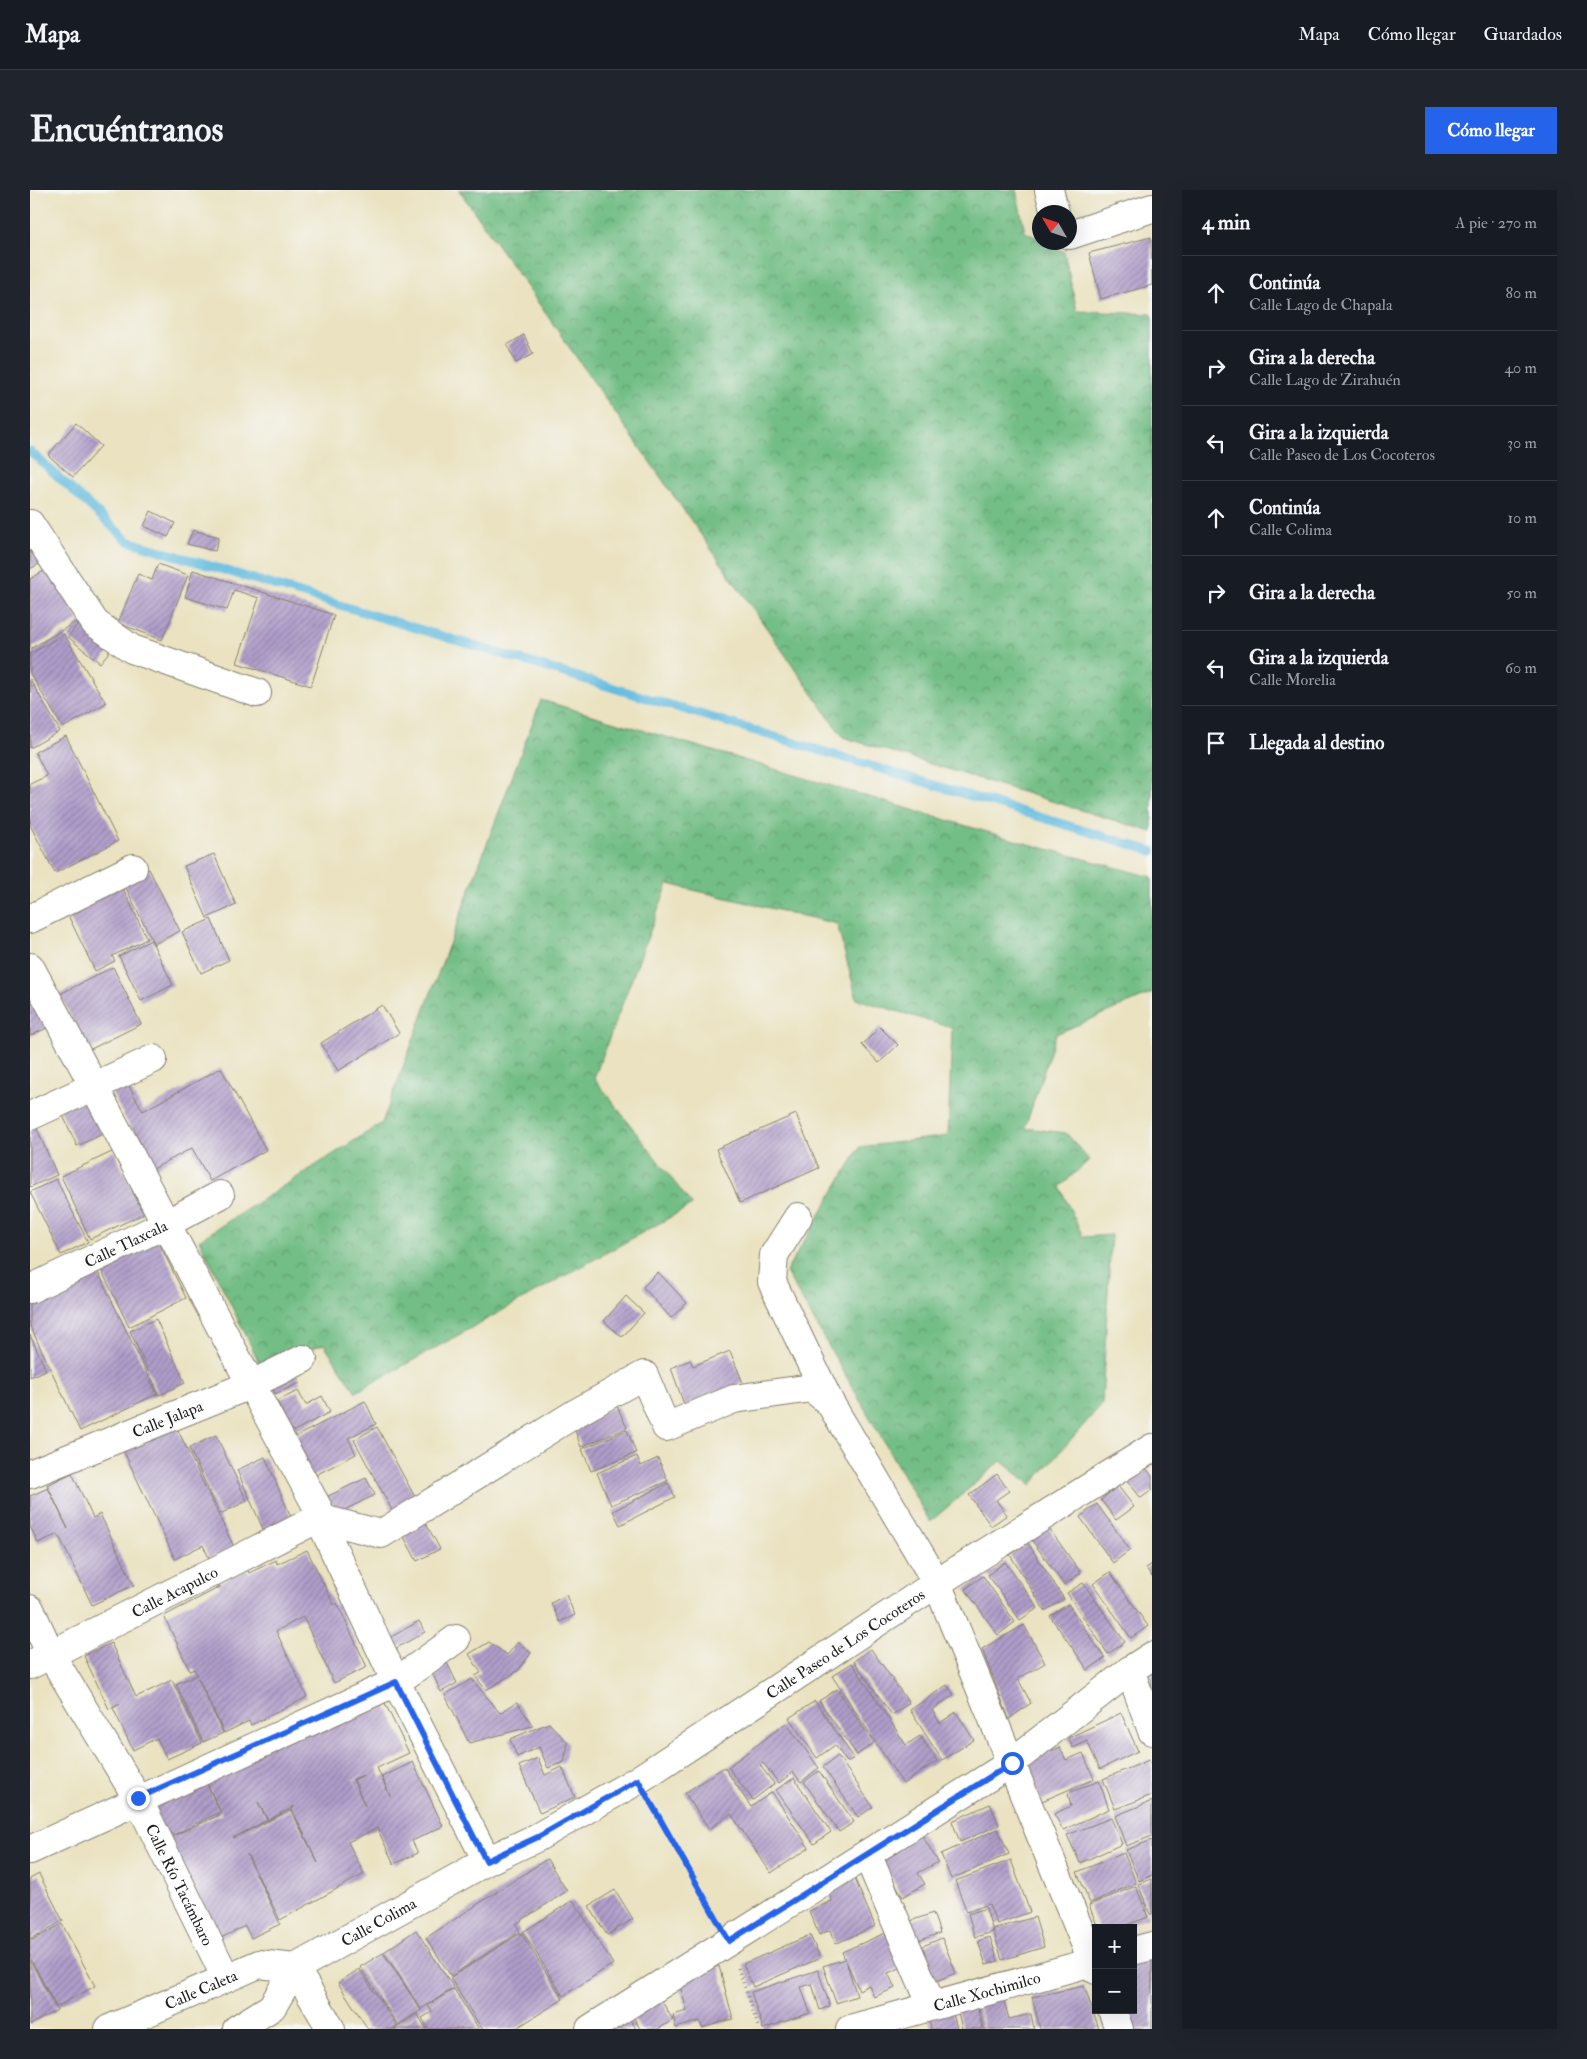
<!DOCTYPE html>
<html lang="es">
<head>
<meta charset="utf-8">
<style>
	:root { --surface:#171b24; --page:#20242c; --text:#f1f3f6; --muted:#9ea1a6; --line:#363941; --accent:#2563eb }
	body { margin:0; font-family:"IM FELL Double Pica",serif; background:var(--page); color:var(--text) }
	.controls { position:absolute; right:15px; bottom:15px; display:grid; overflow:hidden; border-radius:0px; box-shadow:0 5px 20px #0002 }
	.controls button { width:45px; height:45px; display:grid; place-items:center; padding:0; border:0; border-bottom:1px solid var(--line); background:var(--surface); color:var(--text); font:25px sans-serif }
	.compass { position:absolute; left:1002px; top:15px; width:45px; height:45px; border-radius:50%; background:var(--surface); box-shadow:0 5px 20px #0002; rotate:309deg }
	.stop { position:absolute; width:15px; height:15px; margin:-11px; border:4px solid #2563eb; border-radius:50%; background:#fff }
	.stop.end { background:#2563eb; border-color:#fff; box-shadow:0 1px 5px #0008 }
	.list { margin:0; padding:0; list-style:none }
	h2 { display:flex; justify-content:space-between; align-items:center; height:65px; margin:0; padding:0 20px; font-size:21px }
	h2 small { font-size:16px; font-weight:400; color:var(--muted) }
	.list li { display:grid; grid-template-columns:32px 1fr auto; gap:15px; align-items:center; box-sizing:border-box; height:75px; padding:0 20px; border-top:1px solid var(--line) }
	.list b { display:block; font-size:19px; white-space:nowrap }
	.list p { margin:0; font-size:16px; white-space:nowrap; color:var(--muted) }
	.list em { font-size:16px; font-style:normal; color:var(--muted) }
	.icon { flex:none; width:28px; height:28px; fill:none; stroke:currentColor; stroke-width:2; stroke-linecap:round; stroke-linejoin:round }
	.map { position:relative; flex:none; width:1122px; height:1839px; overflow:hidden; border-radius:0px }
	header { display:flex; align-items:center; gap:30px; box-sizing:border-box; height:70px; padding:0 25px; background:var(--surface); border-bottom:1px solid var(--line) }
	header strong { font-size:24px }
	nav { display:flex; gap:28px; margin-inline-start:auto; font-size:18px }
	.intro { display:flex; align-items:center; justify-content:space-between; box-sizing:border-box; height:120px; padding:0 30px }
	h1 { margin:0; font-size:35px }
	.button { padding:12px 22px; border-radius:0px; background:var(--accent); color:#fff; font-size:18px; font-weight:700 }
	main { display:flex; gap:30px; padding:0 30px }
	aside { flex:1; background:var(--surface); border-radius:0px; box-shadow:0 5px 20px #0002 }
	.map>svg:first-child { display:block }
	.forest { fill:url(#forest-crowns); stroke:#486d51 }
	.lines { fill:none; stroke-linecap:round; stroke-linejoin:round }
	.stream { stroke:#63bbe0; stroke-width:9 }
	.building { fill:url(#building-hatch); fill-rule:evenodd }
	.minor-casing { stroke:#837f6e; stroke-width:30 }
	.path { stroke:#837f6e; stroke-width:3; stroke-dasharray:1 4; stroke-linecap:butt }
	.minor { stroke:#fff; stroke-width:28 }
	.route { stroke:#2563eb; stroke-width:6 }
	.labels { text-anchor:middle; stroke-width:5; stroke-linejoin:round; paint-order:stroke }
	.street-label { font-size:16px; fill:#1c1c1c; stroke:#f6f6f2 }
</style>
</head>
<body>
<header>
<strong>Mapa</strong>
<nav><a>Mapa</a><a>Cómo llegar</a><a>Guardados</a></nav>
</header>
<div class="intro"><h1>Encuéntranos</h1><a class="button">Cómo llegar</a></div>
<main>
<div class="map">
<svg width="1122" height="1839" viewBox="0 0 1122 1839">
	<defs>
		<pattern id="forest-crowns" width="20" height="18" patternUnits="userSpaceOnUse" patternTransform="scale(1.25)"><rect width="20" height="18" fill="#73be86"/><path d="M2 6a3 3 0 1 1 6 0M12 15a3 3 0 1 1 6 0" fill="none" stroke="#5e9a6d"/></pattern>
		<pattern id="building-hatch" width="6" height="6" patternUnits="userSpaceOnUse" patternTransform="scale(1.25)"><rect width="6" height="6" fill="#b09dca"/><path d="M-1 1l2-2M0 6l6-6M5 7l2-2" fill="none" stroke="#8e7fa3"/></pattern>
	</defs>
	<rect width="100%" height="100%" fill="#f6f6f2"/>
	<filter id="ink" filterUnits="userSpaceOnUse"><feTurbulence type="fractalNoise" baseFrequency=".02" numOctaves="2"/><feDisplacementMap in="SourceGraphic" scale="10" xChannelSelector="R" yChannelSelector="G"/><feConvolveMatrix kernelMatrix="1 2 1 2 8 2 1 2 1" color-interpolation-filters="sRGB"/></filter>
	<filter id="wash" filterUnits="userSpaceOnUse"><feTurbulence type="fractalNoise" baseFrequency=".0096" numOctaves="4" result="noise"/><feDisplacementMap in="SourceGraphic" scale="20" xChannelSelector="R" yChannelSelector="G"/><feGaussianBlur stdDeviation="1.12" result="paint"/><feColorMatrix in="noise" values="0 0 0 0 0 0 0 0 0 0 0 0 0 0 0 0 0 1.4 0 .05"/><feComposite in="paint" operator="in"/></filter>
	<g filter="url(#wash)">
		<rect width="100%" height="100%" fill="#eae2c0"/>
		<!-- forest -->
		<g class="forest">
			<polygon points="429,0 986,0 995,42 1009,49 1009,52 1016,53 1034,62 1047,121 1122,124 1122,642 813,547"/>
			<polygon points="511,510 991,652 1122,687 1122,803 1026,844 995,938 1036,943 1059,970 1030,997 1053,1047 1081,1045 1072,1214 1001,1295 971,1271 900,1332 756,1082 830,957 918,946 922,838 827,809 807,734 638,694 564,888 662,1015 326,1202 294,1154 231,1176 169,1050 352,933"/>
		</g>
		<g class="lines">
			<!-- stream -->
			<polyline class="stream" points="0,261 98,351 1122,661"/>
		</g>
		<g id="blocks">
			<!-- building -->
			<g class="building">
				<polygon points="1121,47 1122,95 1071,109 1059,63"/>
				<polygon points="494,145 503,164 486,173 477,155"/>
				<polygon points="46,233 71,256 43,287 18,265"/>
				<polygon points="121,321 145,333 138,347 114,336"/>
				<polygon points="163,340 189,347 185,361 157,354"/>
				<polygon points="0,341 16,370 0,379"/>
				<polygon points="128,374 158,385 132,450 88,433 108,384 122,390"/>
				<polygon points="19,378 49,430 0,459 0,389"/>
				<polygon points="163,380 304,425 281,496 207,473 229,408 204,400 197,420 155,407"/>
				<polygon points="54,426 87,452 70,473 38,447"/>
				<polygon points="34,444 76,513 33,538 0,483 0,464"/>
				<polygon points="0,489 30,541 0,558"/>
				<polygon points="36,546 88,651 25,683 0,635 0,594 17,586 5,562"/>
				<polygon points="184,664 206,715 177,728 154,676"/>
				<polygon points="119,679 150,741 124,754 93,692"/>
				<polygon points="91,694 117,749 82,766 85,771 65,781 36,721"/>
				<polygon points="181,729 199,770 171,783 152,742"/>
				<polygon points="121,750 143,795 111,811 89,766"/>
				<polygon points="83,777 111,834 57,861 30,804"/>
				<polygon points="3,807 17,838 0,846 0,809"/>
				<polygon points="352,815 369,843 308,881 291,853"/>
				<polygon points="850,837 868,855 849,873 832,855"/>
				<polygon points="191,878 236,960 180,991 162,958 123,979 80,900 96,891 113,921"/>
				<polygon points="61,904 79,941 47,956 30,919"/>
				<polygon points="766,924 789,978 710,1013 686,959"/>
				<polygon points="3,930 27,985 0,997 0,931"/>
				<polygon points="84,961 113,1024 60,1049 31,986"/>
				<polygon points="26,989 58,1052 31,1065 0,1002"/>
				<polygon points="126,1047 156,1108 99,1137 69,1075"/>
				<polygon points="66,1078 127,1204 50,1241 0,1136 0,1110"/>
				<polygon points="628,1082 657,1113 641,1128 613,1097"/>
				<polygon points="596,1106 614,1123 592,1147 574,1131"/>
				<polygon points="126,1129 155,1193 129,1205 100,1141"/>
				<polygon points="0,1145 16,1180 0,1187"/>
				<polygon points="700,1161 713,1193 655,1217 641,1178 660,1170 663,1176"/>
				<polygon points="265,1180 270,1193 245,1204 240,1191"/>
				<polygon points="268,1201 276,1215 292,1206 300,1222 262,1242 247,1211"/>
				<polygon points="335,1211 346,1234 318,1248 326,1264 282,1287 263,1248"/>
				<polygon points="587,1216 597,1238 551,1257 543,1235"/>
				<polygon points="146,1236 204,1357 179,1368 173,1355 145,1369 94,1262"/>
				<polygon points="347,1237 386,1309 363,1322 324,1250"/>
				<polygon points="597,1240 606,1263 561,1281 552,1259"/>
				<polygon points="186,1245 217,1311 190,1324 159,1258"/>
				<polygon points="607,1266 611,1276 628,1268 638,1291 581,1315 567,1283"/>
				<polygon points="235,1267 261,1327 233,1339 207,1280"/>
				<polygon points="1113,1274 1122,1286 1122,1300 1111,1308 1095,1288"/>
				<polygon points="42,1283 63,1328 70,1324 104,1395 62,1415 28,1344 8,1353 0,1336 0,1306 18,1298 38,1339 17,1295"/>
				<polygon points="967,1284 979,1301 966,1310 977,1325 961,1336 939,1305"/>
				<polygon points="336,1288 345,1305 302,1326 294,1308"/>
				<polygon points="638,1293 645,1307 590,1335 583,1321"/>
				<polygon points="1088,1296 1104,1317 1086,1330 1071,1310"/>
				<polygon points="1067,1314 1100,1360 1083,1373 1050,1327"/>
				<polygon points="390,1323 410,1359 387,1371 368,1336"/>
				<polygon points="1018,1337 1051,1383 1034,1395 1001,1349"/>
				<polygon points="998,1353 1034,1409 1015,1421 980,1365"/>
				<polygon points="277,1360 304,1415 307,1413 337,1477 304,1493 273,1427 246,1441 277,1507 221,1535 219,1531 194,1543 168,1488 193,1543 173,1552 146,1494 167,1485 164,1479 160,1481 134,1426 190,1397 188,1393 217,1379 219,1383 246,1370 247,1374"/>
				<polygon points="975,1372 1008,1418 990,1430 958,1385"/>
				<polygon points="1122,1374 1122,1387 1116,1378"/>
				<polygon points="1080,1382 1118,1436 1101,1448 1063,1394"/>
				<polygon points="953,1386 985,1432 968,1445 935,1399"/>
				<polygon points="1053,1393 1095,1452 1078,1464 1037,1403"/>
				<polygon points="536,1405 545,1425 530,1432 521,1413"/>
				<polygon points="1038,1414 1075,1468 1058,1480 1020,1426"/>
				<polygon points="389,1431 395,1442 363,1460 356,1450"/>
				<polygon points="994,1435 1015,1473 988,1489 1001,1513 979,1529 952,1459"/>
				<polygon points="459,1452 477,1465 488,1452 501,1463 488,1481 456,1500 445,1486 451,1483 439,1464"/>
				<polygon points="81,1453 106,1507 142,1490 172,1553 137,1569 127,1548 103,1560 83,1518 90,1514 79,1519 54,1466"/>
				<polygon points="841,1459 879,1513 862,1525 824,1471"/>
				<polygon points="417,1473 427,1493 411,1502 402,1482"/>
				<polygon points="822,1473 876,1555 890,1546 907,1571 873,1594 802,1486"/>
				<polygon points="1122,1480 1122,1503 1113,1484"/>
				<polygon points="442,1489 470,1523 487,1512 503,1536 439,1553 415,1505"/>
				<polygon points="917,1495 924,1505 902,1520 910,1533 926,1522 944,1550 912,1570 880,1520"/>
				<polygon points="807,1499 844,1553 827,1565 789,1511"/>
				<path d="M351,1505L379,1563L347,1578L360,1606L352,1587L383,1572L413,1636L382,1651L388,1663L364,1674L347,1638L318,1652L334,1684L250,1730L217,1664L250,1734L221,1748L215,1736L183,1752L136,1649L192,1624L172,1583ZM334,1585L324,1590L335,1616L323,1589ZM228,1612L238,1630L265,1616L262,1619L288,1673L261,1620L203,1648L237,1630Z"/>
				<polygon points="785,1511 824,1568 817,1572 805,1555 787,1568 759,1528"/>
				<polygon points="1091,1523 1108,1561 1070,1579 1057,1551 1043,1558 1038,1548"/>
				<polygon points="519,1533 538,1553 534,1572 518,1578 509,1557 487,1567 480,1549"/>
				<polygon points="756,1533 789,1578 771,1592 763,1582 749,1593 733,1573 730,1575 744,1594 723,1610 698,1577"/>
				<polygon points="1030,1557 1036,1570 1053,1563 1064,1589 1012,1611 995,1572"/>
				<polygon points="808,1566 843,1617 828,1627 793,1577"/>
				<polygon points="508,1568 515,1585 532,1577 545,1607 510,1623 489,1576"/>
				<polygon points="1119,1570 1122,1578 1122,1605 1085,1619 1073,1589"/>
				<polygon points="694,1577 721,1617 742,1602 779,1658 741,1683 701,1624 679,1639 655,1603"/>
				<polygon points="789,1581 824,1632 809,1642 774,1592"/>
				<polygon points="172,1584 190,1622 137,1648 119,1610"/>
				<polygon points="764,1588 801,1642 784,1654 746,1600"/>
				<polygon points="1069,1591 1079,1619 1033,1640 1024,1624 1041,1616 1038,1603"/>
				<polygon points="1122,1611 1122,1646 1096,1656 1085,1626"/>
				<polygon points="960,1614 969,1635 930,1652 922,1631"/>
				<polygon points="1081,1628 1092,1654 1050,1673 1037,1645"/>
				<polygon points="968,1639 979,1664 921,1689 911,1664"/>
				<polygon points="889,1640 908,1672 888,1683 895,1694 873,1707 848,1664"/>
				<polygon points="1122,1650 1122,1685 1109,1691 1096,1660"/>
				<polygon points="1094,1663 1106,1693 1060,1713 1047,1682"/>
				<polygon points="517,1669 537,1701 486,1734 490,1742 421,1786 396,1748"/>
				<polygon points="981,1670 1000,1722 967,1734 959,1714 937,1722 925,1691"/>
				<polygon points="9,1684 33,1731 0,1749 0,1689"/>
				<polygon points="824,1687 845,1736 805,1754 800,1740 789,1745 779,1721 802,1711 797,1699"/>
				<polygon points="1122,1689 1122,1724 1120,1724 1108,1694"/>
				<polygon points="1106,1696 1118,1727 1090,1738 1068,1738 1059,1715"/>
				<polygon points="585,1700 603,1729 577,1745 559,1716"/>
				<polygon points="543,1710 583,1774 533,1806 493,1742"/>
				<polygon points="956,1718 963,1742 945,1747 938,1724"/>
				<polygon points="903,1723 910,1743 877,1755 869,1735"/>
				<polygon points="1005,1727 1014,1757 972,1770 963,1739"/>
				<polygon points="32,1734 65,1796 26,1817 0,1767 0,1751"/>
				<polygon points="386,1740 424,1798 391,1819 354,1762"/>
				<polygon points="862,1740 877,1775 858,1783 865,1798 844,1807 839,1795 829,1800 816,1771 827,1806 806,1813 793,1776 815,1769 812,1762"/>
				<polygon points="491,1743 533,1809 485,1839 452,1839 420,1788"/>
				<polygon points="780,1745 790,1768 723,1797 713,1774"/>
				<polygon points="960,1747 968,1771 956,1775 948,1751"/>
				<polygon points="912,1748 926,1783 896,1795 881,1761"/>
				<polygon points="353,1763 391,1820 368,1835 330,1777"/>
				<polygon points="1122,1769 1122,1839 1104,1839 1095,1820 1103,1820 1103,1772"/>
				<polygon points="0,1770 27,1820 0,1835"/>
				<polygon points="689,1776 703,1829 672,1838 670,1831 646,1838 643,1825 657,1821 648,1788"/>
				<polygon points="329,1779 367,1836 362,1839 338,1839 308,1793"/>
				<polygon points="788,1780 800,1816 790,1820 782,1794 771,1797 780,1823 733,1839 721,1802"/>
				<polygon points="1054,1796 1069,1839 1010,1839 1002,1807"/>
				<polygon points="424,1799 449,1839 399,1839 392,1828 402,1822 398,1815"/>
				<polygon points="973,1808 979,1829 1001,1824 1004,1839 954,1839 948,1814"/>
				<polygon points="631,1810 643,1830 628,1839 610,1839 603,1826"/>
				<polygon points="947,1814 952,1839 932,1839 927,1818"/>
				<polygon points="922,1819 927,1839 901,1839 898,1825"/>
				<polygon points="387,1824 397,1839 364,1839 369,1836"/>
				<polygon points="600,1829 606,1839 583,1839"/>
			</g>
		</g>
	</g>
	<g filter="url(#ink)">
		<use href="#blocks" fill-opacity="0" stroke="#837f6e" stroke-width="1"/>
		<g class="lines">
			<defs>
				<g id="minor">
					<polyline points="1019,0 1025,22"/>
					<polyline points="1040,45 1122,18"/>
					<polyline points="0,334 65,433 102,459 227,503"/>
					<polyline points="0,729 103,678"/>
					<path d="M0,777C98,957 190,1141 289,1320V1328L366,1492L457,1671"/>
					<polyline points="0,926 123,869"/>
					<polyline points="768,1027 744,1065 742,1092 800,1213 907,1393 1066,1780"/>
					<path id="s1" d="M0,1099L136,1034L190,1005"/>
					<path id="s2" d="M0,1284L220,1195L273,1169"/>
					<path id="s3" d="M0,1419L21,1465L108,1609L196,1788"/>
					<path id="s4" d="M0,1475L289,1328L351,1344L546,1223L614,1185L636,1237L704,1209L782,1198L800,1213"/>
					<polyline points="1100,1480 1122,1541"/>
					<polyline points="0,1660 366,1492 426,1449"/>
					<polyline points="837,1664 902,1816"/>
					<polyline points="1103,1761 1122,1756"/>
					<polyline points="265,1778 301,1839"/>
					<polyline points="1082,1820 1089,1839"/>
					<path id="s5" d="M79,1839L229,1774L265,1778"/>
					<path id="s6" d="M207,1839L242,1817L265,1778L457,1671L508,1647L608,1590L907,1393L1122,1258"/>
					<polyline points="560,1839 981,1573 1100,1480 1122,1466"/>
					<path id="s7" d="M820,1839L1066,1771"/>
				</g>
			</defs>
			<!-- minor casing -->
			<use href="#minor" class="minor-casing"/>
			<!-- path -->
			<g class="path">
				<polyline points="622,1615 685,1727"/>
				<polyline points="708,1778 729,1839"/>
			</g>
			<!-- minor -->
			<use href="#minor" class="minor"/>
		</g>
	</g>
	<g class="lines" filter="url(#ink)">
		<!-- route -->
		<polyline class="route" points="108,1608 366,1492 456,1671 508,1647 608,1590 699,1751 982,1573"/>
	</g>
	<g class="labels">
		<!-- street labels -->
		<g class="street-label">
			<text dy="6" stroke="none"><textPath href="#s1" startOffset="106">Calle Tlaxcala</textPath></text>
			<text dy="6" stroke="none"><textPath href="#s2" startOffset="148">Calle Jalapa</textPath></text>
			<text dy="6" stroke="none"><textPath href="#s4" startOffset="162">Calle Acapulco</textPath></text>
			<text dy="6" stroke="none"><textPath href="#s6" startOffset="726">Calle Paseo de Los Cocoteros</textPath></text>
			<text dy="6" stroke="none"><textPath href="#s3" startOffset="314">Calle Río Tacámbaro</textPath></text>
			<text dy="6" stroke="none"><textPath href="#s6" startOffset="182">Calle Colima</textPath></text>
			<text dy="6" stroke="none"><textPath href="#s5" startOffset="100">Calle Caleta</textPath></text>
			<text dy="6" stroke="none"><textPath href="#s7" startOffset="142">Calle Xochimilco</textPath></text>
		</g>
	</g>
</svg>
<div class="controls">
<button>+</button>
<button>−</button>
</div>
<svg class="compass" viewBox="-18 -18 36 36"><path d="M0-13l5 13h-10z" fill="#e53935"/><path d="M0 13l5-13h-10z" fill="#9ea1a6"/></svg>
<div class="stop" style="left:982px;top:1573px"></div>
<div class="stop end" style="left:108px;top:1608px"></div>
</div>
<aside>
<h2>4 min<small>A pie · 270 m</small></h2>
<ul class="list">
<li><svg class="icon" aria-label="ahead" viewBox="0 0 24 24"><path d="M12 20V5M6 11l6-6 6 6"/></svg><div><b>Continúa</b><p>Calle Lago de Chapala</p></div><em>80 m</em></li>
<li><svg class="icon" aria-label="right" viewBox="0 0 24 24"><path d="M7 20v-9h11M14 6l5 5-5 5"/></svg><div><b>Gira a la derecha</b><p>Calle Lago de Zirahuén</p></div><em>40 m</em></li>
<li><svg class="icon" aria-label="left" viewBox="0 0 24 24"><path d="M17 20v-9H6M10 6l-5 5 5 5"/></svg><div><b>Gira a la izquierda</b><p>Calle Paseo de Los Cocoteros</p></div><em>30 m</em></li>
<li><svg class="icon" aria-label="ahead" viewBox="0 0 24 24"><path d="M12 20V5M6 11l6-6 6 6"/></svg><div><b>Continúa</b><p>Calle Colima</p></div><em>10 m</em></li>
<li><svg class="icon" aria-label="right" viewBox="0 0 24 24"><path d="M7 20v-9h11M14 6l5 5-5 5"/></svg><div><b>Gira a la derecha</b></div><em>50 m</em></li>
<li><svg class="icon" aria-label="left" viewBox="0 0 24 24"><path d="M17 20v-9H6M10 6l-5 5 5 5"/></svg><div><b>Gira a la izquierda</b><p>Calle Morelia</p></div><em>60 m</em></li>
<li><svg class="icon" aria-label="arrive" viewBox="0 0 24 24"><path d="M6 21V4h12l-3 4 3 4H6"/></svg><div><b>Llegada al destino</b></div></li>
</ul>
</aside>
</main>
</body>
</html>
